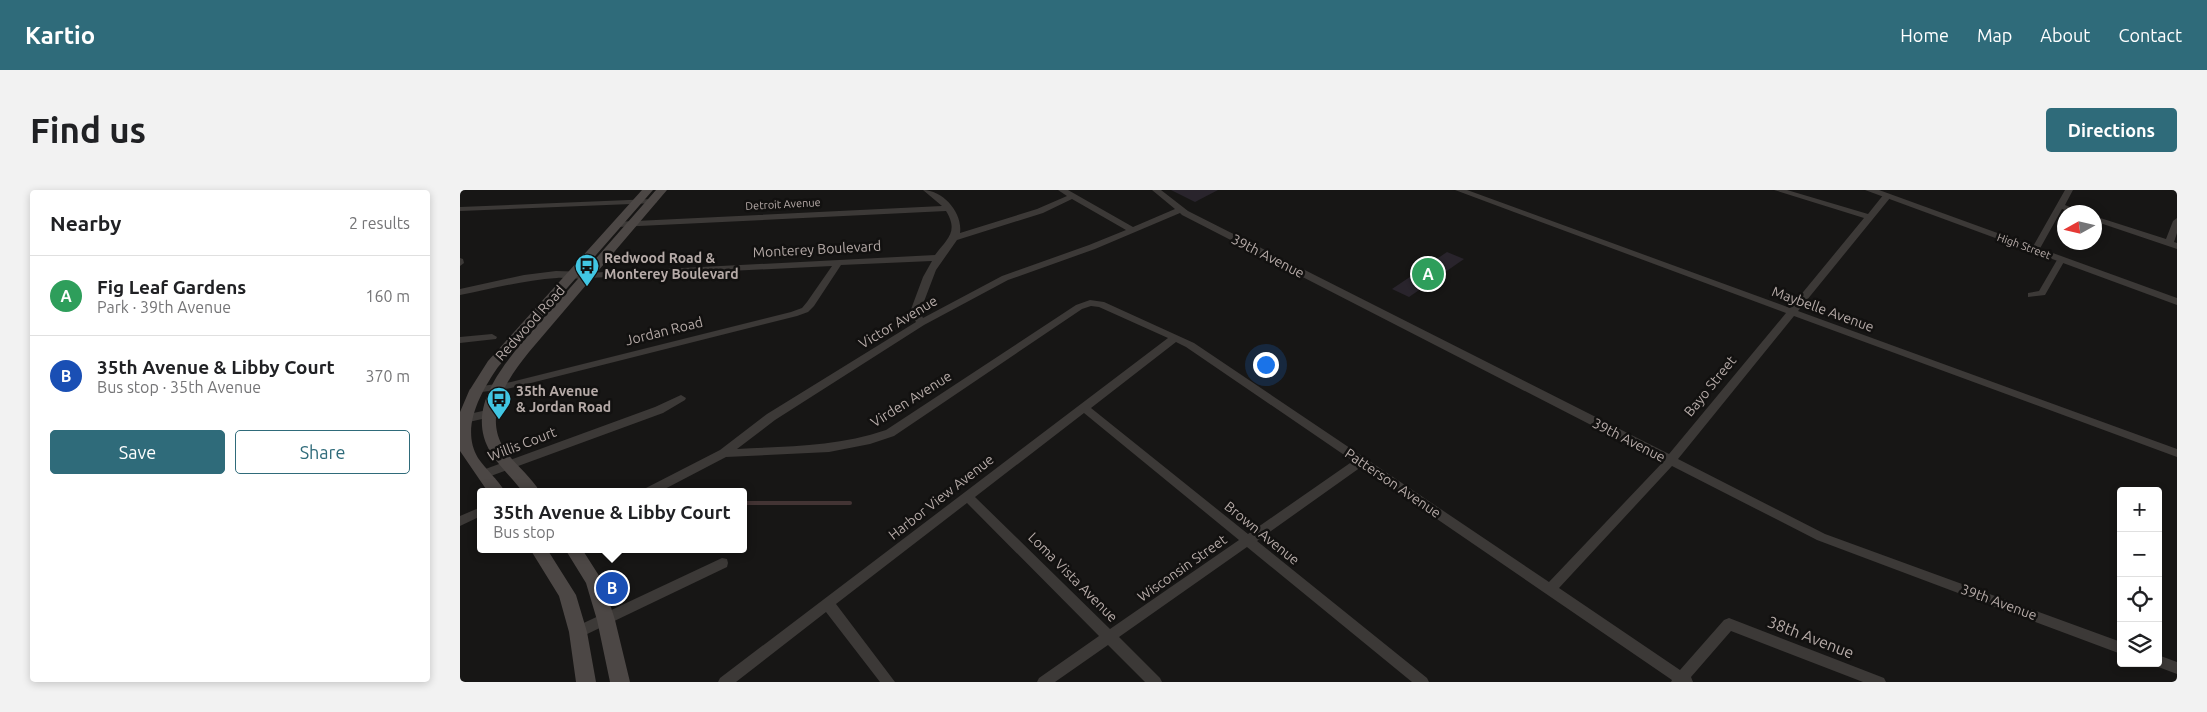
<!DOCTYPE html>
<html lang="en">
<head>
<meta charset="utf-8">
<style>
	:root { --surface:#fff; --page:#f2f2f2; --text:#202124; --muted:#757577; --line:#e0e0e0; --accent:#2f6b7a }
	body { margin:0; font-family:Ubuntu,sans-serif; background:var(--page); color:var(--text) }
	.controls { position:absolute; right:15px; bottom:15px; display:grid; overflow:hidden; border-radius:5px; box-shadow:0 2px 8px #0003 }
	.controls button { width:45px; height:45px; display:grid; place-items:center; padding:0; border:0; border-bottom:1px solid var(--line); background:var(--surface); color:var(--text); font:25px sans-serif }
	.compass { position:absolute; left:1597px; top:15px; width:45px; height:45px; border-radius:50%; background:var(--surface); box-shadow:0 2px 8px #0003; rotate:262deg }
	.you { position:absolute; left:805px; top:174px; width:18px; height:18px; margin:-12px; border:4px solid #fff; border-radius:50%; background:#1a73e8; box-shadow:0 0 0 8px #1a73e833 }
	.badge { display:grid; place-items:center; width:32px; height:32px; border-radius:50%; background:var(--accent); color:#fff; font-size:16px; font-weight:700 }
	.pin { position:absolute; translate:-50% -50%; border:2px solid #fff; box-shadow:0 1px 5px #0006 }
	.popup { position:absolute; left:17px; top:298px; width:270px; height:65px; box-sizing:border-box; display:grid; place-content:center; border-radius:5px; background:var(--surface); filter:drop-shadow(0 1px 4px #0005); font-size:16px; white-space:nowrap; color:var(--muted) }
	.popup b { font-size:19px; color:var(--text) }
	.popup::after { content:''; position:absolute; left:50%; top:100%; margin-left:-10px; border:10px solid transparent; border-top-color:var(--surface) }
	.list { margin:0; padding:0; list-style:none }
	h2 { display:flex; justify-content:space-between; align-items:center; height:65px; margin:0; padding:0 20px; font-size:21px }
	h2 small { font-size:16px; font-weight:400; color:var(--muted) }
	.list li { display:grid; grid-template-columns:32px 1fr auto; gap:15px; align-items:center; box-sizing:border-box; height:80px; padding:0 20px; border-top:1px solid var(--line) }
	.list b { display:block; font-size:19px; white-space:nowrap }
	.list p { margin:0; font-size:16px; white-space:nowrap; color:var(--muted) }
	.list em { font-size:16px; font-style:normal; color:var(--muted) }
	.actions { display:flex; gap:10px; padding:15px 20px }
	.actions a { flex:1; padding:11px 0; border:1px solid var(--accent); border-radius:5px; text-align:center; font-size:18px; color:var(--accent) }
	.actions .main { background:var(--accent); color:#fff }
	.icon { flex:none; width:28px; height:28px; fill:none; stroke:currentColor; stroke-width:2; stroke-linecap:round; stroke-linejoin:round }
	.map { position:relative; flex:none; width:1717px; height:492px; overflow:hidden; border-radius:5px }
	header { display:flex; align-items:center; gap:30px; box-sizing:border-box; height:70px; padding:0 25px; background:var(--accent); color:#fff }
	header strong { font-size:24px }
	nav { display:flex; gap:28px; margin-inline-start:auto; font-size:18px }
	.intro { display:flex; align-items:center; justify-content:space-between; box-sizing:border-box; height:120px; padding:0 30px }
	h1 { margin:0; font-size:35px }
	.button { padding:12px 22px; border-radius:5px; background:var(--accent); color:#fff; font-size:18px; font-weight:700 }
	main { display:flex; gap:30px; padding:0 30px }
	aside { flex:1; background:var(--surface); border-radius:5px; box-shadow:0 2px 8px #0003 }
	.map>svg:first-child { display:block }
	.green { fill:#29242c }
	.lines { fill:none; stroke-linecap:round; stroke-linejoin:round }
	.stream { stroke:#433434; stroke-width:4 }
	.minor { fill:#3c3937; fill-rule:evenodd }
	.tertiary { fill:#3c3937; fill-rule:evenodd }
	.secondary { fill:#4c4745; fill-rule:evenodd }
	.labels { text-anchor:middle; stroke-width:5; stroke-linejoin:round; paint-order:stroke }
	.far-street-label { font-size:11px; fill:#b6aba8; stroke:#121110 }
	.street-label { font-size:14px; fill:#b6aba8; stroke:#121110 }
	.poi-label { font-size:14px; font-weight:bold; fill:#b6aba8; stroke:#121110; text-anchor:start }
	.near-street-label { font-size:16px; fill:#b6aba8; stroke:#121110 }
</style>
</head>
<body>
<header>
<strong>Kartio</strong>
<nav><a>Home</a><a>Map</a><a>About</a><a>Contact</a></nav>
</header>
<div class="intro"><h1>Find us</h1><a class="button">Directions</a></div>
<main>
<aside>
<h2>Nearby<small>2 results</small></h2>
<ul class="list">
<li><span class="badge" style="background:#2e9e5b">A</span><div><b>Fig Leaf Gardens</b><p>Park · 39th Avenue</p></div><em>160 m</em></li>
<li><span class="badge" style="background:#1a4fb4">B</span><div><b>35th Avenue &amp; Libby Court</b><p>Bus stop · 35th Avenue</p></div><em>370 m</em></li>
</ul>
<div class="actions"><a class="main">Save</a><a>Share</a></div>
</aside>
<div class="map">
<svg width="1717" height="492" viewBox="0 0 1717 492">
	<rect width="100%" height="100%" fill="#171615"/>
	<!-- green -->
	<g class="green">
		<polygon points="711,0 758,0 735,12"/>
		<polygon points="987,62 1004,69 949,107 932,99"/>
	</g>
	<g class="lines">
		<!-- stream -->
		<polyline class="stream" points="283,313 390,313"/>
		<!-- minor -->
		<g class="minor">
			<path d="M463,0C483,0 503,23 500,43L577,19L607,6L598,0H608L673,37L715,19L692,0H701L728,21L1209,264L1326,123L995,0H1007L1330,118L1404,28L1314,0H1327L1408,24L1424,4H1430V8L1338,121L1717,259V267L1334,126L1218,269L1365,344L1661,452V464L1357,350L1212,276L1099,398L1220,480L1264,430L1269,428L1424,488L1426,492H1403L1271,441L1231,487L1233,492H1211L1212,490L901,277L797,351L967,488L969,492H952L787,357L659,447L700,488L702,492H685L648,455L595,492H577L579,488L639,446L507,313L376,414L435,492H420L366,422L276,492H258L260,488L708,148L639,117L631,116L622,119L434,246L410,254L369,262L266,267L199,302H182L184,299L260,260L307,224L456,132L450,122L463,87L472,71L381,75L354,116L348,122L337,126L51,198L14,203L9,200L14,197L51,192L331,122L342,118L347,112L372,76L129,88L126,87V83L475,65C487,49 499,42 486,21L158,37L155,36V32L482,16ZM612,9L666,40L629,55L542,86L463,128L460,122L476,80L497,50L583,23ZM720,23L722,25L1203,272L1089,392L734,153L644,112L630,110L616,115L426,240C377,257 328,256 277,259L315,230L464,135L548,90L635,59ZM716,152L726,157L893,271L788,344L631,218ZM624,223L779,350L650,439L515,307Z"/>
			<polygon points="1605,0 1613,0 1605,15 1622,22 1611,22 1602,19 1578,62 1572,62 1571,60"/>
			<polygon points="193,9 197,11 196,13 0,21 0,17"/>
			<polygon points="1634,26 1706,49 1713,31 1717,28 1717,43 1714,52 1717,53 1717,59 1634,31"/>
			<polygon points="1601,67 1605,70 1585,105 1568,107 1568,103 1579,101 1597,70"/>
			<polygon points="0,68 3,69 4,73 0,76"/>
			<polygon points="32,144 37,147 36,149 0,153 0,147"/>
			<polygon points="221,205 226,208 225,210 203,223 28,287 24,288 18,284 20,281 195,217"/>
			<polygon points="27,220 32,224 31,227 0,234 0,226"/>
			<polygon points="21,317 21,326 0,336 0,326"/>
			<polygon points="262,368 267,369 268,373 267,377 123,446 118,448 113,446 111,442 113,438"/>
			<polygon points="1698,465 1717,472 1717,484 1693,475 1692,473 1698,473"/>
		</g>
		<!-- tertiary -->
		<g class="tertiary">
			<polygon points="1405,0 1419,0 1717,108 1717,115"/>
			<path d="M96,81L129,82L135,85C128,92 107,87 97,88C64,90 32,99 0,105V99L64,85Z"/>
		</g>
		<!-- secondary -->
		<g class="secondary">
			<path d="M182,0H193L38,177C21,202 0,238 18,268C26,280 38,289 45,302H28L0,261V222L9,201L28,171Z"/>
			<path d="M196,0H207L69,162C47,189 22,226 45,260C55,275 71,286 80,302H63C53,289 40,277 31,263C7,224 35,186 59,156Z"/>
			<polygon points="70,359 87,359 116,405 127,442 136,492 116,492 109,442 99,406"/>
			<polygon points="105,359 122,359 143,392 155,430 170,492 150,492 137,430 126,393"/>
		</g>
	</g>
	<!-- icons -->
	<defs>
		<symbol id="bus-pin" viewBox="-11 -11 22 30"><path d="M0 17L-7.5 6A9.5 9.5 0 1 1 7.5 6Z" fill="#41c6e3" stroke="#121110"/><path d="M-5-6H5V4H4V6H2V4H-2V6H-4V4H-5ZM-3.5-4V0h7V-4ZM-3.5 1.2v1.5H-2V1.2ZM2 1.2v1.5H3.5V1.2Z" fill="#111"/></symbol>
	</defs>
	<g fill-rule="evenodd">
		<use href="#bus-pin" x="113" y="62" width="28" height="38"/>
		<use href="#bus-pin" x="25" y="195" width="28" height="38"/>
	</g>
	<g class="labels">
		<!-- far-street labels -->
		<g class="far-street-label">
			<text transform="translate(323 14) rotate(-3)" y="4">Detroit Avenue</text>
			<text transform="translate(1564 56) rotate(20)" y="4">High Street</text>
		</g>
		<!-- street labels -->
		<g class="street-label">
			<text transform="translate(357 59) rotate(-3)" y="5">Monterey Boulevard</text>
			<text transform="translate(808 66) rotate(27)" y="5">39th Avenue</text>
			<text transform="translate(1363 119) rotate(20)" y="5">Maybelle Avenue</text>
			<text transform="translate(438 132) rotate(-31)" y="5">Victor Avenue</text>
			<text transform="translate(70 133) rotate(-48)" y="5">Redwood Road</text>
			<text transform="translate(204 141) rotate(-14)" y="5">Jordan Road</text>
			<text transform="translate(1250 196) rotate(-51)" y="5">Bayo Street</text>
			<text transform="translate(451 209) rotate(-32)" y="5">Virden Avenue</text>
			<text transform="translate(1169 250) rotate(27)" y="5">39th Avenue</text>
			<text transform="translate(62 254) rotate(-21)" y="5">Willis Court</text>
			<text transform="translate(933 293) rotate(34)" y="5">Patterson Avenue</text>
			<text transform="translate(481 307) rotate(-38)" y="5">Harbor View Avenue</text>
			<text transform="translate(802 343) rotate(39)" y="5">Brown Avenue</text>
			<text transform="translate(722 378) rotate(-35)" y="5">Wisconsin Street</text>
			<text transform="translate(613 387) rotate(45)" y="5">Loma Vista Avenue</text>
			<text transform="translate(1539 412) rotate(20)" y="5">39th Avenue</text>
		</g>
		<!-- poi labels -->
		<g class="poi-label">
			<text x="144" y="73">Redwood Road &amp;<tspan x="144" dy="16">Monterey Boulevard</tspan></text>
			<text x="56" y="206">35th Avenue<tspan x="56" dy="16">&amp; Jordan Road</tspan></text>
		</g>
		<!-- near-street labels -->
		<g class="near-street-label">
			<text transform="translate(1351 447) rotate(21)" y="6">38th Avenue</text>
		</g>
	</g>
</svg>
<div class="controls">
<button>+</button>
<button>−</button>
<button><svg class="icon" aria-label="locate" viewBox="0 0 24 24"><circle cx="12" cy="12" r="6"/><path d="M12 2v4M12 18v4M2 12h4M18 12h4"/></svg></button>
<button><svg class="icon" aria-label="layers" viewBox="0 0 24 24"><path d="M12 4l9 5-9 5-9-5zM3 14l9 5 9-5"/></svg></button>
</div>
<svg class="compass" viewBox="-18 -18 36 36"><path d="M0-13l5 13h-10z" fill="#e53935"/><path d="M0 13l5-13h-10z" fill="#757577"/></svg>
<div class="you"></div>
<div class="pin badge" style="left:968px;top:84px;background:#2e9e5b">A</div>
<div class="pin badge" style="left:152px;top:398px;background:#1a4fb4">B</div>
<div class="popup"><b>35th Avenue &amp; Libby Court</b>Bus stop</div>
</div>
</main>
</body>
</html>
